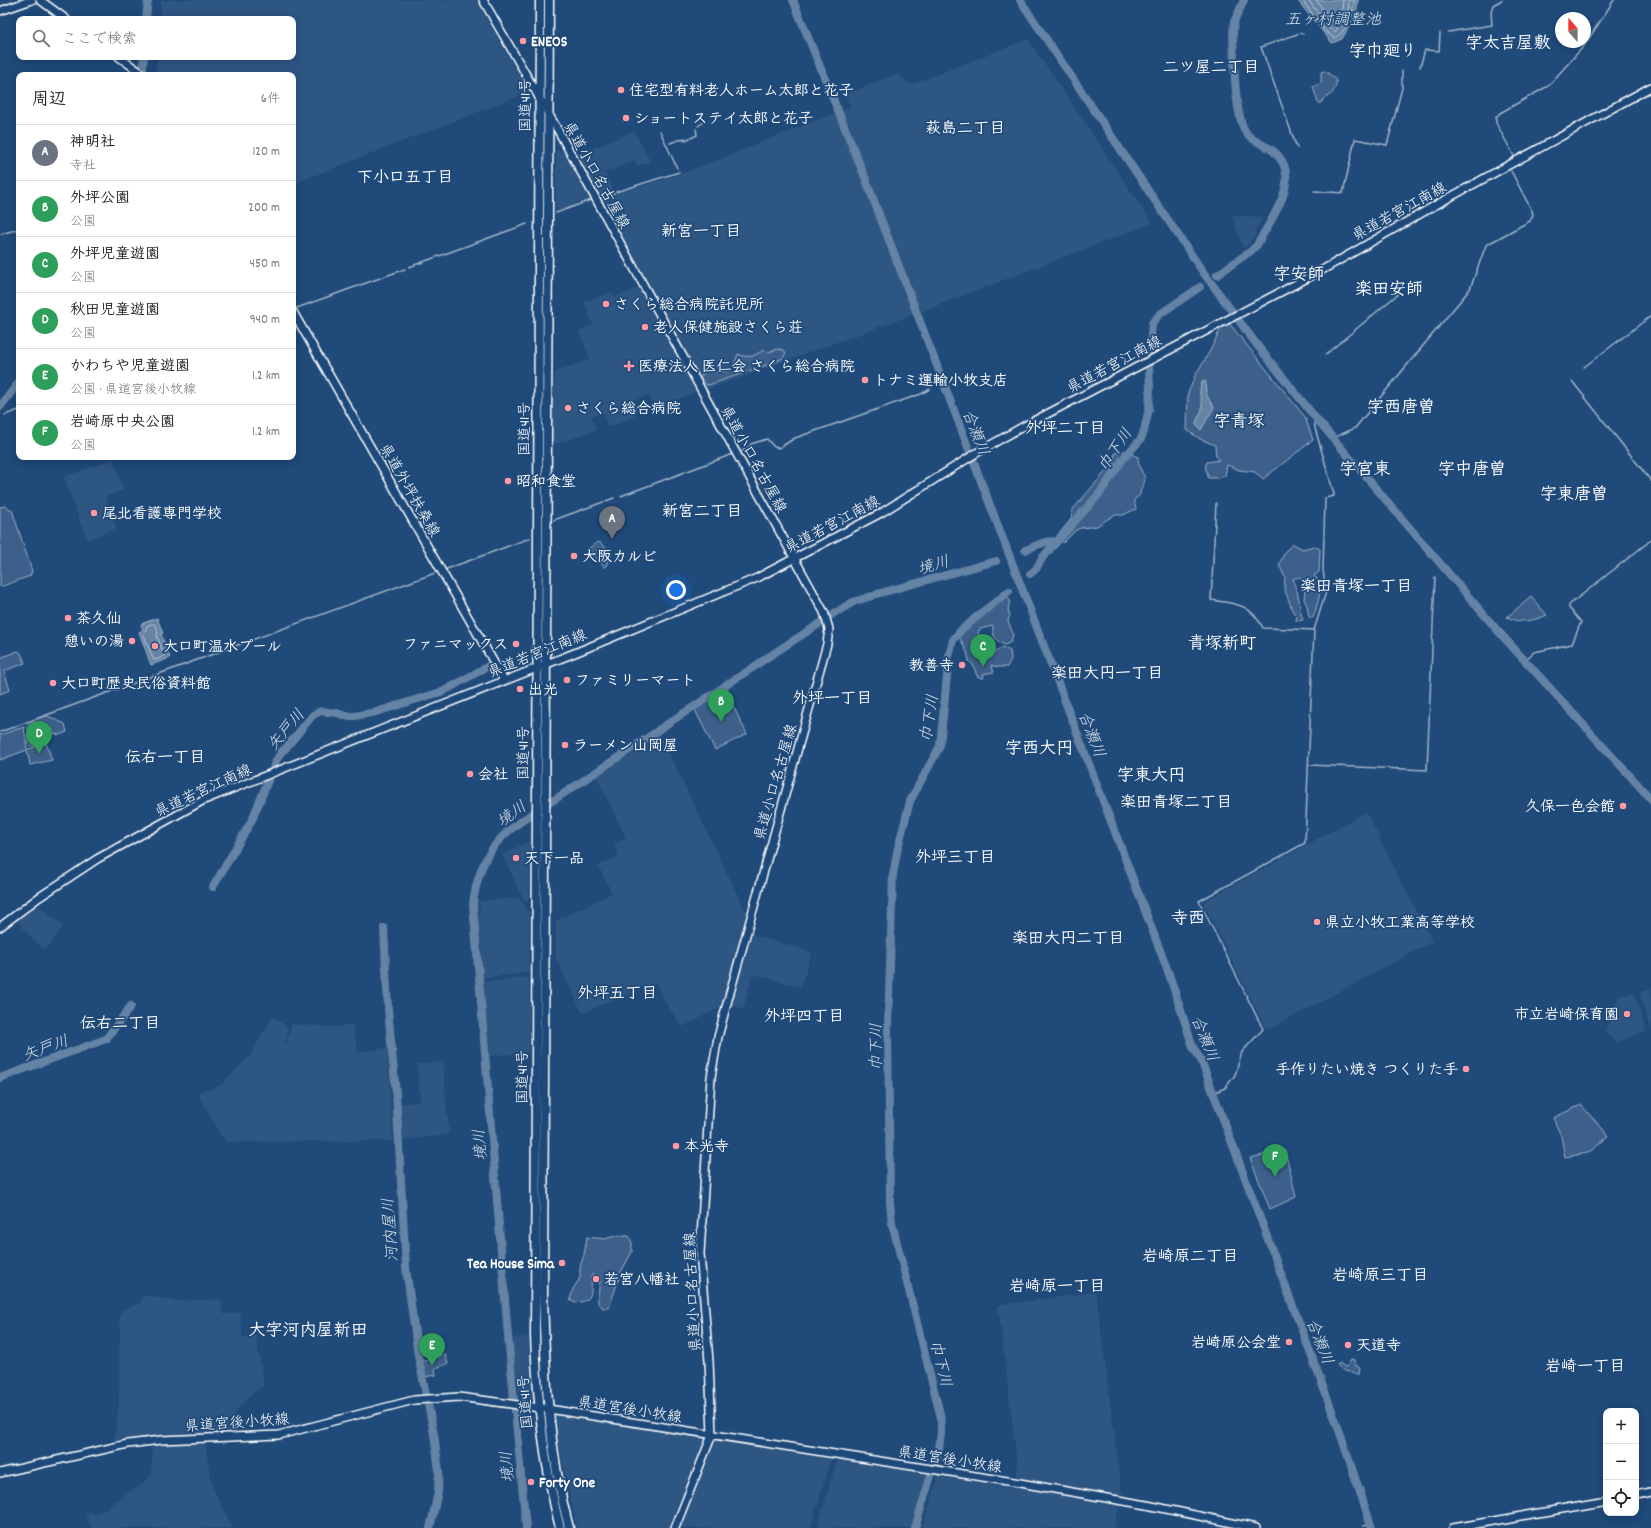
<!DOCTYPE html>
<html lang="ja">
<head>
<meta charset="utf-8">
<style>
	:root { --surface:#fff; --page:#f2f2f2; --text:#222; --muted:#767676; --line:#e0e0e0; --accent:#85585c }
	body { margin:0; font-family:Dekko,"Klee One",sans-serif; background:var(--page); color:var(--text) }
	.controls { position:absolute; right:12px; bottom:12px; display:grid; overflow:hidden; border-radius:8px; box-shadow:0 2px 10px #0003 }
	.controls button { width:36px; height:36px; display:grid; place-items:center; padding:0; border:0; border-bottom:1px solid var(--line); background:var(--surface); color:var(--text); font:20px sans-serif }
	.compass { position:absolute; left:1555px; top:12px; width:36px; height:36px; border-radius:50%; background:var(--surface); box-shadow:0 2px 10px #0003; rotate:339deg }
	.you { position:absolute; left:676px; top:590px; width:14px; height:14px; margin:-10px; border:3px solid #fff; border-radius:50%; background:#1a73e8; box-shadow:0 0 0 6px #1a73e833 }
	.badge { display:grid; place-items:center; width:26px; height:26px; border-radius:50%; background:var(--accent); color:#fff; font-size:13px; font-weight:700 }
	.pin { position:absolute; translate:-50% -33px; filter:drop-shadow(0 1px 2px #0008) }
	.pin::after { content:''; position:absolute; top:21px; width:14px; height:12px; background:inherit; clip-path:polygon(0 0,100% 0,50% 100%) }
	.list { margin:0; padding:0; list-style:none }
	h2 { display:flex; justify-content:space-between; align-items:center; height:52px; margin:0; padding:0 16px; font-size:17px }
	h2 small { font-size:13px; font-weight:400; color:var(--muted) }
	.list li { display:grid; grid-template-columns:26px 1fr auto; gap:12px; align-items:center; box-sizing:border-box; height:56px; padding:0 16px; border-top:1px solid var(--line) }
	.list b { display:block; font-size:15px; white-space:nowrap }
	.list p { margin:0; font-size:13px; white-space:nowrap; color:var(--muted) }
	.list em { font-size:13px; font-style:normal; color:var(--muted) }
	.icon { flex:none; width:22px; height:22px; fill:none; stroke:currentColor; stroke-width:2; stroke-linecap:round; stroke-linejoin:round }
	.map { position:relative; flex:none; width:1651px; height:1528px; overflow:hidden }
	.search { position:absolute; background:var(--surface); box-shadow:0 2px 10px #0003; left:16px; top:16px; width:280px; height:44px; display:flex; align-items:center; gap:10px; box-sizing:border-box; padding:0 14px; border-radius:8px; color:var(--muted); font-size:15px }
	.panel { position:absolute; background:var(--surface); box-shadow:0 2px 10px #0003; left:16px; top:72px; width:280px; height:388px; border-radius:8px }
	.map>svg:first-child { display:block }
	.built { fill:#2e5683 }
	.green { fill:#3c618b; stroke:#9eb0c5 }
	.water { fill:#6583a4; stroke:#a3b5c8 }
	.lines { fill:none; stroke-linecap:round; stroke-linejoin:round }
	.shore { stroke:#c1cddb; stroke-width:1 }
	.stream { stroke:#a3b5c8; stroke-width:1.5 }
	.river { stroke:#6583a4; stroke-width:8 }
	.major-casing { stroke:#fff; stroke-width:10 }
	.highway-casing { stroke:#fff; stroke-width:11 }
	.major { stroke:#1f4a7a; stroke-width:7 }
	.highway { stroke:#1f4a7a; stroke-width:8 }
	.poi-dot { fill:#ff9aa2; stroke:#1f4a7a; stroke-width:1.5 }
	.labels { text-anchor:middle; stroke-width:3.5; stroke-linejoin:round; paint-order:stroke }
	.poi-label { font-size:15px; font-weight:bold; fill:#fff; stroke:#1f4a7a; text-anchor:start }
	.street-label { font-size:15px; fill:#fff; stroke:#1f4a7a }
	.water-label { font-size:16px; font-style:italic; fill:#d8e0e8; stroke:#1f4a7a }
	.neighbourhood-label { font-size:16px; font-weight:bold; fill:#fff; stroke:#1f4a7a }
	.quarter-label { font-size:17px; font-weight:bold; fill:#fff; stroke:#1f4a7a }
</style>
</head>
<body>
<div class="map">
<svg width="1651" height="1528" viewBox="0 0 1651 1528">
	<rect width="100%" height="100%" fill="#1f4a7a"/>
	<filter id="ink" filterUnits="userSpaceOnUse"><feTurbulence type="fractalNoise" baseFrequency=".025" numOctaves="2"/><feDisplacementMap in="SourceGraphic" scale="8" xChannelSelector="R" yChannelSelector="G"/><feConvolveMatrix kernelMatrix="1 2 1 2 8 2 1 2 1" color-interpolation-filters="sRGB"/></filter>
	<g filter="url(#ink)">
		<!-- built -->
		<g class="built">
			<polygon points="161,0 476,0 529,92 293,184 293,75 156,75 157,57 293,57 293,19 160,19"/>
			<polygon points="1028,39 1152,222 1151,224 931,308 706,390 705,389 575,157 577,155 634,131 650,161 637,166 635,161 605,172 615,194 684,173 850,107 845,94 898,74 910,85"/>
			<polygon points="556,150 565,151 591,198 556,211"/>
			<polygon points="1233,215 1263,217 1254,233 1257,233 1253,239 1243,249 1232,217"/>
			<polygon points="640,287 699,389 696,392 654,409 648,395 630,402 635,416 608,427 603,412 592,416 596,430 554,445 551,442 551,409 555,372 590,359 579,331 593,325 584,302 612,292 614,297"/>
			<polygon points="113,459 124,490 105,497 117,528 87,540 64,477"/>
			<polygon points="658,735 660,735 748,916 723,1006 682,1027 665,1002 656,983 614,999 584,1013 582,1012 556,959 556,923 557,920 612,893 598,866 619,856 614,844 626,838 596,776"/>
			<polygon points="1366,812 1432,942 1270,1029 1265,1027 1203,902"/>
			<polygon points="530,841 529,899 524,900 502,855"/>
			<polygon points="518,898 523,903 530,913 529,973 483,978 479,940 480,939 478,914 480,913 479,901"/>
			<polygon points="36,905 39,905 63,926 52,943 45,949 34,941 16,920"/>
			<polygon points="750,934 812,952 801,987 753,974 743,1009 729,1005"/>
			<polygon points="529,977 529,1052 489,1056 483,982"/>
			<polygon points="1651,989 1651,1032 1639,992"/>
			<polygon points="1634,992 1646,1031 1616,1043 1605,1032 1619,996"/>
			<polygon points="273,1016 288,1028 287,1039 283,1043 284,1044 288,1040 292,1022 297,1025 336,1027 352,1024 358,1052 386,1048 388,1049 393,1141 227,1142 222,1137 197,1092 220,1086 250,1056"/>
			<polygon points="443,1062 449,1134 400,1141 398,1104 420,1102 417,1064"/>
			<polygon points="1096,1292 1122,1493 1114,1528 922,1528 939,1475 1017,1489 1017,1462 998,1305"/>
			<polygon points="143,1295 175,1301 221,1299 223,1314 241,1313 242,1337 256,1336 264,1386 251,1394 236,1411 232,1427 233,1435 161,1436 114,1441 119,1403 120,1312 124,1309 139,1304"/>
			<polygon points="529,1337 530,1374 533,1400 520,1398 515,1372 512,1338"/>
			<polygon points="555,1411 832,1455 811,1528 577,1528 556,1433"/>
			<polygon points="205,1442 212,1486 233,1528 91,1528 85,1513 91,1511 92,1514 102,1511 126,1494 142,1485 152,1474 152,1443"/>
			<polygon points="838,1456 924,1470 928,1473 911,1528 817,1528"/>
		</g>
		<!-- green -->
		<g class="green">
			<path d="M1324,71C1331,75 1340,79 1335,88C1334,89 1332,94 1331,94C1327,97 1324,98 1321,103H1318L1313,87L1321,83V72Z"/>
			<path d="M1229,323L1305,417L1313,440L1263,479L1255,472L1239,470L1227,465L1225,476L1219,478H1208C1208,471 1203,468 1207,462L1219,460L1216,457L1215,445L1200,439L1187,430L1188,393L1196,374L1210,351L1222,326Z"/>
			<path d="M779,349L784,350L786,353L783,358L775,362L709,385L705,384L700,378L706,369L711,368C716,375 722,370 729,371L734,365L738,354C748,359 755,356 763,350L768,352Z"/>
			<path d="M1124,451L1138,457C1138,463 1141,472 1145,477C1145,485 1140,488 1140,495L1134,500L1136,509L1123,515H1114L1097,526L1081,528L1076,530L1064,542H1052L1071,519L1073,509L1107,470L1114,466V458L1115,453Z"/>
			<polygon points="4,506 12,510 32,571 30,576 0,587 0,507"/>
			<polygon points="599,542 612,553 605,568 598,560 592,560 587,550 596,543"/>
			<path d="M1293,544L1303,549L1314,546L1320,549L1319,572L1314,575L1321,584C1320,597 1317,606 1313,618L1309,617L1307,606L1304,599L1306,581L1299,577L1293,579C1294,586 1297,589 1298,595C1300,603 1300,612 1303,620L1296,621L1297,616L1293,612L1284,588L1285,577L1279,565L1286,550Z"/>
			<path d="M1001,594L1008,597L1010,600L1008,610L1010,615L1008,621L1013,634L1011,642L1005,645C996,642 992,635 993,626L980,629L978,633L984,642L983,646L986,654H992L1003,647L1010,651L1011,659L1007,667H997L991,665L994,672L983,674L984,678H981L977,676L973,665L969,661L967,652L957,633C968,617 986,605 1001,594Z"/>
			<path d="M1531,597L1547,615C1534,621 1519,624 1507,617Z"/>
			<polygon points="18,651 21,653 25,663 4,671 10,690 0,694 0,658"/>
			<polygon points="725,690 747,734 715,750 695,710"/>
			<path d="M48,716L65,724L67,732L59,735L53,733V729L49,728L48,726L40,724L37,727L39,735L43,741V744L46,743L52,760L30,765L27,750L0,760V735L24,727L27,749L36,747L29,745L27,735L30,732L27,728C31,719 40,717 48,716Z"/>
			<polygon points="1581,1105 1609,1136 1588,1153 1565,1157 1561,1136 1553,1118"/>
			<polygon points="1285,1150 1296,1197 1270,1209 1250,1158"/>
			<path d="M615,1236H629L632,1243V1252L621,1272L609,1308H603L598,1303C597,1294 600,1287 600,1278L597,1275H591C591,1291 595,1301 575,1303L570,1300L573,1289L580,1278V1266L584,1255L587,1237L605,1239Z"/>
			<polygon points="445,1354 448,1364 435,1368 436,1375 424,1377 421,1362"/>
			<path d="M1351,1360L1355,1361V1365L1360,1367L1359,1374H1356L1353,1372C1347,1373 1341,1370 1337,1365L1340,1363L1343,1366L1346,1367Z"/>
		</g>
		<!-- water -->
		<g class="water">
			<polygon points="1297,0 1358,0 1358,2 1356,15 1342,39 1332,43"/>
			<path d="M1205,381L1206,382C1204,392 1208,399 1214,407L1201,430L1196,425C1196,418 1202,414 1202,407C1202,394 1197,397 1202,382Z"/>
			<polygon points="157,618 163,633 161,634 170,658 151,665 139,632 143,630 141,624"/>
		</g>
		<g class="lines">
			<!-- shore -->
			<g class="shore">
				<path d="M1302,0L1325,31L1334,38C1346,34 1354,12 1354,0"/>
				<polyline points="1308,0 1329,27 1335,32 1348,12 1349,0"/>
				<polyline points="1316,0 1333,22 1342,10 1343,0"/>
				<polygon points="153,624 155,625 158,631 157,636 164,655 163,657 155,660 153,659 144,635 147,626"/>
			</g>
			<!-- stream -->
			<g class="stream">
				<polyline points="1448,32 1492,25 1491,12 1493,5 1502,0"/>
				<polyline points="1420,67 1425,50 1439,51 1440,33"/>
				<polyline points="698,126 704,122"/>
				<polyline points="660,131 677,168"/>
				<polyline points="691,138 697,135 696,129"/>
				<polyline points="670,143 685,138 685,140 690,138"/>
				<polyline points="1297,148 1261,47 1300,33 1303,34"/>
				<polyline points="1514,156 1496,123 1496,117 1500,113 1548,86 1584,46 1614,0"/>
				<polyline points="1314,191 1343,193 1355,139 1387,145 1402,88 1402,71"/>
				<polyline points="616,192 679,172"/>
				<polyline points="599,198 614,193"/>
				<polyline points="556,213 591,200"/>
				<polyline points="1,234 19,229"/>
				<polyline points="409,267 527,224"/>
				<polyline points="294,309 405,269"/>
				<polyline points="1325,355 1398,294"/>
				<polyline points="1584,367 1651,316"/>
				<polyline points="1572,381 1651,481"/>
				<polyline points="5,415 19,410"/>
				<polyline points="1333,438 1355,428 1470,289 1486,245 1530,221 1533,215 1532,211 1511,171"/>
				<polyline points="742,451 748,448 751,444 767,439 774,447 779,448 795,438 921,394 930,389"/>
				<polyline points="621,496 733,454"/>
				<path d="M1216,503L1211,600C1237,604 1250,603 1263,628L1314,630"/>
				<polyline points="554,520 614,498"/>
				<polyline points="444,570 530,538"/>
				<polyline points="1525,660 1534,652 1572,644 1581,622 1569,608 1569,605 1651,540"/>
				<polyline points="0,732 438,572"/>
				<polyline points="1309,765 1427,770 1435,577"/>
				<polyline points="1213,1093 1225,1088 1235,1075 1242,1052 1263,1029 1199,901 1305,843 1314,630 1326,592 1323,570 1325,498 1334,496 1334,494 1315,428 1314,416"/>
				<polyline points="1364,1525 1370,1523"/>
			</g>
			<!-- river -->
			<g class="river">
				<polyline points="793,0 866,180 1131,874 1169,974 1193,1047 1201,1060 1337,1424 1372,1528"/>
				<polyline points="1020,0 1203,272 1257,345 1314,416 1498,631 1651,799"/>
				<polyline points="146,19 148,0"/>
				<polyline points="142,75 144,57"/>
				<path d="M1217,275L1251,251L1257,245C1271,218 1306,176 1272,150C1262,143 1250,141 1244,129C1234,108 1234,57 1233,32L1234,22L1244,0"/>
				<polyline points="0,407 19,382"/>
				<path d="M1025,550C1034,547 1046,539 1056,542"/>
				<polyline points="1030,574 1036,569 1043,557 1100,493 1123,459 1141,439 1144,431 1149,409 1150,387 1149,366 1152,323 1160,314 1200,287"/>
				<polyline points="877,594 996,561"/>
				<polyline points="840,610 853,602 872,596"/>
				<polyline points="830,616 836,612"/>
				<polyline points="759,663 822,622"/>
				<polyline points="726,685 757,665"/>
				<polyline points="693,707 725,686"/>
				<polyline points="658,730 690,709"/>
				<polyline points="563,794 656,732"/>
				<polyline points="213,887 252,820 276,761 281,752 285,749 313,715 321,711 337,713 345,716 355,716 376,712 444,691 492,664"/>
				<polyline points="384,928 388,1009 396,1093 406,1268 418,1355 434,1434 439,1471 438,1492 430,1528"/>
				<polyline points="0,1078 106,1039 131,1006"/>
				<path d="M526,1528L508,1336L473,904C481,840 511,828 560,796"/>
				<polyline points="915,1528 939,1449 941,1433 941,1418 937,1402 892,1223 890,1203 888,1025 893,875 897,852 910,801 940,746 949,656 953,640 961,630 1009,591"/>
			</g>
			<defs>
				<g id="major">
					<polyline points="40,0 66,19"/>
					<polyline points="483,0 555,125 824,612 829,629 827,644 726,1007 718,1037 711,1077 700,1253 709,1361 712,1435 675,1528"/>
					<polyline points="0,11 32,0"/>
					<polyline points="119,57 144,75"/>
					<polyline points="293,312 504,680"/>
					<polyline points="0,927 38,898 97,859 204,800 577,652 757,578 881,513 978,452 1024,426 1317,273 1434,206 1651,87"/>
					<polyline points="0,1473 128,1444 161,1440 279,1435 414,1400 459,1397 555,1410 1014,1482 1147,1505 1256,1528"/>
					<polyline points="1636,1495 1651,1492"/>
					<polyline points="1453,1528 1606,1501"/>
				</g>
				<g id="highway">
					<path d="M540,0L535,1335C537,1401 544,1465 560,1528"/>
					<path d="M549,0L543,1293C545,1373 548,1450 569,1528"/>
				</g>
			</defs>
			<!-- major casing -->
			<use href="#major" class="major-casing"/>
			<!-- highway casing -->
			<use href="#highway" class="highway-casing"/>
			<!-- major -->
			<use href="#major" class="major"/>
			<!-- highway -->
			<use href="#highway" class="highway"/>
		</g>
	</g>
	<!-- markers -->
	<g class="poi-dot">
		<circle cx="523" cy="41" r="4"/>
		<circle cx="621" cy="90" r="4"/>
		<circle cx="626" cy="118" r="4"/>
		<circle cx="606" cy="304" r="4"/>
		<circle cx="645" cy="327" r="4"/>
		<path d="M627 360h4v4h4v4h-4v4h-4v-4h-4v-4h4z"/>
		<circle cx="865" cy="380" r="4"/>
		<circle cx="568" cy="408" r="4"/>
		<circle cx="508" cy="481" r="4"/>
		<circle cx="94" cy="513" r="4"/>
		<circle cx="574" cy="556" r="4"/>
		<circle cx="68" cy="618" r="4"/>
		<circle cx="132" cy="641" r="4"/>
		<circle cx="516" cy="644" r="4"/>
		<circle cx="155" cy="646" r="4"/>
		<circle cx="962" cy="665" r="4"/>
		<circle cx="567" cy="680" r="4"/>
		<circle cx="53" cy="683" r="4"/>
		<circle cx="520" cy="689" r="4"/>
		<circle cx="565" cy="745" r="4"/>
		<circle cx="470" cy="774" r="4"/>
		<circle cx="1623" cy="806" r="4"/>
		<circle cx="516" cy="858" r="4"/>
		<circle cx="1317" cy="922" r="4"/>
		<circle cx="1627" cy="1014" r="4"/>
		<circle cx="1466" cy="1069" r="4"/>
		<circle cx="676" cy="1146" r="4"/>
		<circle cx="562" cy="1263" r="4"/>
		<circle cx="596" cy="1279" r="4"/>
		<circle cx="1289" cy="1342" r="4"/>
		<circle cx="1348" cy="1345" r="4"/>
		<circle cx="531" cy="1482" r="4"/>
	</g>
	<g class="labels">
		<!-- poi labels -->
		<g class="poi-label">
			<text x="531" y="46">ENEOS</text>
			<text x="629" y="95">住宅型有料老人ホーム太郎と花子</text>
			<text x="634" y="123">ショートステイ太郎と花子</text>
			<text x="614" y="309">さくら総合病院託児所</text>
			<text x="653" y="332">老人保健施設さくら荘</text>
			<text x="638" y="371">医療法人 医仁会 さくら総合病院</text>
			<text x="873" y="385">トナミ運輸小牧支店</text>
			<text x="576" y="413">さくら総合病院</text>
			<text x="516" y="486">昭和食堂</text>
			<text x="102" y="518">尾北看護専門学校</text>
			<text x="582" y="561">大阪カルビ</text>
			<text x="76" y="623">茶久仙</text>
			<text x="124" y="646" text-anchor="end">憩いの湯</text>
			<text x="508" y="649" text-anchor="end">ファニマックス</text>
			<text x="163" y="651">大口町温水プール</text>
			<text x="954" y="670" text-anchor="end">教善寺</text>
			<text x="575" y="685">ファミリーマート</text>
			<text x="61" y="688">大口町歴史民俗資料館</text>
			<text x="528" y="694">出光</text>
			<text x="573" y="750">ラーメン山岡屋</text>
			<text x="478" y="779">会社</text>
			<text x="1615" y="811" text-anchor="end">久保一色会館</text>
			<text x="524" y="863">天下一品</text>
			<text x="1325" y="927">県立小牧工業高等学校</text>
			<text x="1619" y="1019" text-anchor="end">市立岩崎保育園</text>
			<text x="1458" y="1074" text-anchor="end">手作りたい焼き つくりた手</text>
			<text x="684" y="1151">本光寺</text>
			<text x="554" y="1268" text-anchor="end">Tea House Sima</text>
			<text x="604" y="1284">若宮八幡社</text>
			<text x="1281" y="1347" text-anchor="end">岩崎原公会堂</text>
			<text x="1356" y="1350">天道寺</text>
			<text x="539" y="1487">Forty One</text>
		</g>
		<!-- street labels -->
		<g class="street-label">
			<text transform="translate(525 105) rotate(-90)" y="5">国道41号</text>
			<text transform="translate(597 175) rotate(61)" y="5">県道小口名古屋線</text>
			<text transform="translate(1399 211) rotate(-29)" y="5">県道若宮江南線</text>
			<text transform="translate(1114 364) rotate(-28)" y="5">県道若宮江南線</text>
			<text transform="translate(524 429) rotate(-90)" y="5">国道41号</text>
			<text transform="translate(754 459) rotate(61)" y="5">県道小口名古屋線</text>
			<text transform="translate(410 490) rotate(60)" y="5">県道外坪扶桑線</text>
			<text transform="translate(832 524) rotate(-28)" y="5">県道若宮江南線</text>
			<text transform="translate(537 653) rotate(-22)" y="5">県道若宮江南線</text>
			<text transform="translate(523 753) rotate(-90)" y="5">国道41号</text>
			<text transform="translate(775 782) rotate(-74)" y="5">県道小口名古屋線</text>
			<text transform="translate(203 790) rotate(-25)" y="5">県道若宮江南線</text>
			<text transform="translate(522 1077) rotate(-90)" y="5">国道41号</text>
			<text transform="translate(692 1292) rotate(-93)" y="5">県道小口名古屋線</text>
			<text transform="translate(525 1402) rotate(-95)" y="5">国道41号</text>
			<text transform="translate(630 1409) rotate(9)" y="5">県道宮後小牧線</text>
			<text transform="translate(237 1422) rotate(-4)" y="5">県道宮後小牧線</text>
			<text transform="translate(950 1459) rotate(9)" y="5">県道宮後小牧線</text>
		</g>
		<!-- water labels -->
		<g class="water-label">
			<text x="1333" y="24">五ヶ村調整池</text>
			<text transform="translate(977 432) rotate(69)" y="6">合瀬川</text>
			<text transform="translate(1114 449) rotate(-56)" y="6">巾下川</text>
			<text transform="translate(933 564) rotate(-16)" y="6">境川</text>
			<text transform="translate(928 718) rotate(-81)" y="6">巾下川</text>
			<text transform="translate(285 729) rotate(-50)" y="6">矢戸川</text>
			<text transform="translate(1093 734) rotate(69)" y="6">合瀬川</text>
			<text transform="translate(511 813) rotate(-36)" y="6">境川</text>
			<text transform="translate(1206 1038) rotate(68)" y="6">合瀬川</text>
			<text transform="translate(45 1047) rotate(-20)" y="6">矢戸川</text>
			<text transform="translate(875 1047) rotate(-90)" y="6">巾下川</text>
			<text transform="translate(479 1145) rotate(-95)" y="6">境川</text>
			<text transform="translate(389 1230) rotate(-94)" y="6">河内屋川</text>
			<text transform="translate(1321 1341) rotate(69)" y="6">合瀬川</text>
			<text transform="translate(942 1363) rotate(76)" y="6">巾下川</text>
			<text transform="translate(506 1467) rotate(-95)" y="6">境川</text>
		</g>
		<!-- neighbourhood labels -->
		<g class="neighbourhood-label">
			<text x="1211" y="72">二ツ屋二丁目</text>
			<text x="965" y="133">萩島二丁目</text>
			<text x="405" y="182">下小口五丁目</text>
			<text x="701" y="236">新宮一丁目</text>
			<text x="1065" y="433">外坪二丁目</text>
			<text x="702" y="516">新宮二丁目</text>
			<text x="1356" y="591">楽田青塚一丁目</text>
			<text x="1107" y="678">楽田大円一丁目</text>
			<text x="832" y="703">外坪一丁目</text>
			<text x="165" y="762">伝右一丁目</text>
			<text x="1176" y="807">楽田青塚二丁目</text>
			<text x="955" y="862">外坪三丁目</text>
			<text x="1068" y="943">楽田大円二丁目</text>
			<text x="617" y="998">外坪五丁目</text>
			<text x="804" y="1021">外坪四丁目</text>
			<text x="120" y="1028">伝右二丁目</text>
			<text x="1190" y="1261">岩崎原二丁目</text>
			<text x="1380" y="1280">岩崎原三丁目</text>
			<text x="1057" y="1291">岩崎原一丁目</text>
			<text x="1585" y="1371">岩崎一丁目</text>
		</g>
		<!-- quarter labels -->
		<g class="quarter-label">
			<text x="1508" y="48">字太吉屋敷</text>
			<text x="1383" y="56">字巾廻り</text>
			<text x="1299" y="279">字安師</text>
			<text x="1389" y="294">楽田安師</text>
			<text x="1401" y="412">字西唐曽</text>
			<text x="1239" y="426">字青塚</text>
			<text x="1365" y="474">字宮東</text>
			<text x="1472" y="474">字中唐曽</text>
			<text x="1574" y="499">字東唐曽</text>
			<text x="1222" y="648">青塚新町</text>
			<text x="1039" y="753">字西大円</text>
			<text x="1151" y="780">字東大円</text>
			<text x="1188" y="923">寺西</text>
			<text x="308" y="1335">大字河内屋新田</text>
		</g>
	</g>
</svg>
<div class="controls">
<button>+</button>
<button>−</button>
<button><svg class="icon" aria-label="locate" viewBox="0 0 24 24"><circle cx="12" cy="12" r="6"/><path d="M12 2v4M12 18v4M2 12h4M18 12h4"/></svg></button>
</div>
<svg class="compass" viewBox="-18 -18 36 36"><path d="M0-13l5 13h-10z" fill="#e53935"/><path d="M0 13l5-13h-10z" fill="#767676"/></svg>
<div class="you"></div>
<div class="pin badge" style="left:612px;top:539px;background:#6b7280">A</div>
<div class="pin badge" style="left:721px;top:722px;background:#2e9e5b">B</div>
<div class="pin badge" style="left:983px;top:667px;background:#2e9e5b">C</div>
<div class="pin badge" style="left:39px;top:754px;background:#2e9e5b">D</div>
<div class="pin badge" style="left:432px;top:1366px;background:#2e9e5b">E</div>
<div class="pin badge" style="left:1275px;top:1177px;background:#2e9e5b">F</div>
<div class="search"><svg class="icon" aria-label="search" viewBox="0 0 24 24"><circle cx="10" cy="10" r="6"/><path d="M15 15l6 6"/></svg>ここで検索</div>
<section class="panel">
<h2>周辺<small>6件</small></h2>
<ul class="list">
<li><span class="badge" style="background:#6b7280">A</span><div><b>神明社</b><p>寺社</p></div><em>120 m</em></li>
<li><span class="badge" style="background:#2e9e5b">B</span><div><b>外坪公園</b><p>公園</p></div><em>200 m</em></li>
<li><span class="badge" style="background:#2e9e5b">C</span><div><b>外坪児童遊園</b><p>公園</p></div><em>450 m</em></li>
<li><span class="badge" style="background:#2e9e5b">D</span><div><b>秋田児童遊園</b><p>公園</p></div><em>940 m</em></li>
<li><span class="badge" style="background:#2e9e5b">E</span><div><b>かわちや児童遊園</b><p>公園 · 県道宮後小牧線</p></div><em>1.2 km</em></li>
<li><span class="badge" style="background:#2e9e5b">F</span><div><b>岩崎原中央公園</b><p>公園</p></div><em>1.2 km</em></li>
</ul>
</section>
</div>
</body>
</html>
